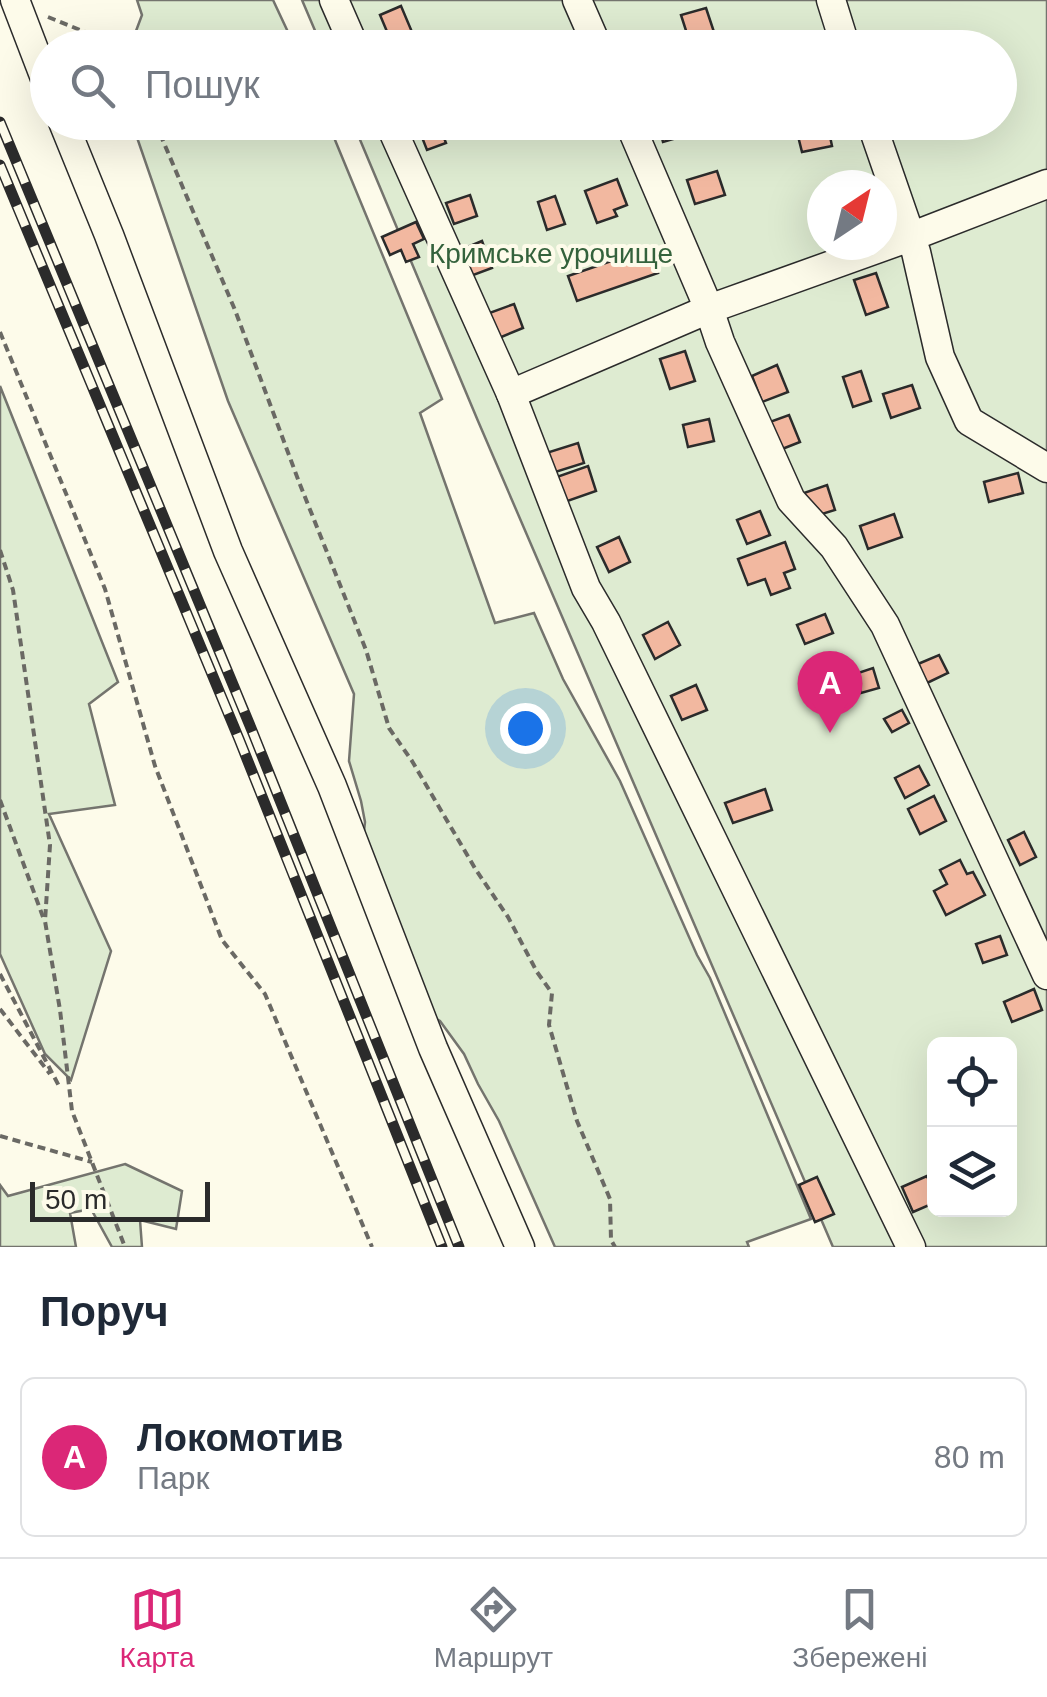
<!DOCTYPE html>
<html lang="uk">
<head>
<meta charset="utf-8">
<style>
	:root { --surface:#fff; --page:#f2f2f3; --text:#1f2937; --muted:#747a83; --line:#e0e1e3; --accent:#db2777 }
	body { margin:0; font-family:Helvetica,sans-serif; background:var(--page); color:var(--text) }
	.controls { position:absolute; right:30px; bottom:30px; display:grid; overflow:hidden; border-radius:15px; box-shadow:0 10px 40px #0002 }
	.controls button { width:90px; height:90px; display:grid; place-items:center; padding:0; border:0; border-bottom:2px solid var(--line); background:var(--surface); color:var(--text); font:50px sans-serif }
	.compass { position:absolute; left:807px; top:170px; width:90px; height:90px; border-radius:50%; background:var(--surface); box-shadow:0 10px 40px #0002; rotate:35deg }
	.scale { position:absolute; left:30px; bottom:25px; width:180px; box-sizing:border-box; padding-left:10px; border:5px solid #2b2b2b; border-top:0; font-size:28px; line-height:35px; white-space:nowrap; color:#2b2b2b; -webkit-text-stroke:8px #fdfbea; paint-order:stroke }
	.you { position:absolute; left:525px; top:728px; width:35px; height:35px; margin:-25px; border:8px solid #fff; border-radius:50%; background:#1a73e8; box-shadow:0 0 0 15px #1a73e833 }
	.badge { display:grid; place-items:center; width:65px; height:65px; border-radius:50%; background:var(--accent); color:#fff; font-size:32px; font-weight:700 }
	.pin { position:absolute; translate:-50% -82px; filter:drop-shadow(0 2px 5px #0008) }
	.pin::after { content:''; position:absolute; top:52px; width:35px; height:30px; background:inherit; clip-path:polygon(0 0,100% 0,50% 100%) }
	.list { margin:0; padding:0; list-style:none }
	h2 { display:flex; justify-content:space-between; align-items:center; height:130px; margin:0; padding:0 40px; font-size:42px }
	h2 small { font-size:32px; font-weight:400; color:var(--muted) }
	.list li { display:grid; grid-template-columns:65px 1fr auto; gap:30px; align-items:center; box-sizing:border-box; height:160px; margin:0 20px 20px; padding:0 20px; border:2px solid var(--line); border-radius:15px }
	.list b { display:block; font-size:38px; white-space:nowrap }
	.list p { margin:0; font-size:32px; white-space:nowrap; color:var(--muted) }
	.list em { font-size:32px; font-style:normal; color:var(--muted) }
	.icon { flex:none; width:55px; height:55px; fill:none; stroke:currentColor; stroke-width:2; stroke-linecap:round; stroke-linejoin:round }
	.map { position:relative; flex:none; width:1047px; height:1247px; overflow:hidden }
	.search { position:absolute; background:var(--surface); box-shadow:0 10px 40px #0002; left:30px; right:30px; top:30px; height:110px; display:flex; align-items:center; gap:25px; box-sizing:border-box; padding:0 35px; border-radius:55px; color:var(--muted); font-size:38px }
	.sheet { height:310px; background:var(--surface) }
	nav { display:flex; justify-content:space-around; align-items:center; box-sizing:border-box; height:140px; border-top:2px solid var(--line); background:var(--surface); font-size:28px; color:var(--muted) }
	nav a { display:grid; justify-items:center; gap:5px }
	nav .on { color:var(--accent) }
	.map>svg:first-child { display:block }
	.green { fill:#deebd1; stroke:#74746e; stroke-width:2.5; fill-rule:evenodd }
	.building { fill:#f2b8a0; stroke:#2b2b2b; stroke-width:2.5 }
	.lines { fill:none; stroke-linecap:round; stroke-linejoin:round }
	.minor-casing { stroke:#2b2b2b; stroke-width:31 }
	.path { stroke:#6a6964; stroke-width:4; stroke-dasharray:8 5; stroke-linecap:butt }
	.minor { stroke:#fdfbea; stroke-width:28 }
	.rail-casing { stroke:#2b2b2b; stroke-width:11 }
	.rail { stroke:#fdfbea; stroke-width:8; stroke-dasharray:22; stroke-linecap:butt }
	.labels { text-anchor:middle; stroke-width:8; stroke-linejoin:round; paint-order:stroke }
	.park-label { font-size:28px; fill:#34623c; stroke:#fdfbea }
</style>
</head>
<body>
<div class="map">
<svg width="1047" height="1247" viewBox="0 0 1047 1247">
	<rect width="100%" height="100%" fill="#fdfbea"/>
	<!-- green -->
	<g class="green">
		<polygon points="137,0 273,0 295,47 135,47 137,41 136,31 142,15"/>
		<path d="M302,0H1047V1247H833L478,421L353,123L1000,122V48L322,47ZM822,185H882V245H822ZM934,1044H1010V1210H934Z"/>
		<polygon points="132,123 328,123 442,399 420,413 495,623 534,613 563,679 620,781 697,955 710,978 811,1219 747,1242 749,1247 555,1247 499,1121 478,1084 464,1054 440,1021 427,1014 362,850 365,822 361,801 349,761 354,694 228,401"/>
		<polygon points="0,386 118,682 89,704 115,805 49,814 111,951 71,1080 45,1054 0,954"/>
		<polygon points="125,1164 182,1191 176,1229 140,1220 142,1247 112,1247 91,1209 70,1213 76,1247 0,1247 0,1185 8,1196"/>
	</g>
	<!-- building -->
	<g class="building">
		<polygon points="401,6 412,32 391,41 380,15"/>
		<polygon points="706,8 714,32 689,40 681,15"/>
		<polygon points="416,122 438,122 446,143 427,150"/>
		<polygon points="658,122 688,122 691,134 663,142"/>
		<polygon points="801,122 827,122 832,146 802,152 795,124"/>
		<polygon points="717,171 725,195 695,204 687,180"/>
		<polygon points="617,179 627,205 614,210 617,216 597,223 585,191"/>
		<polygon points="470,195 477,216 454,224 446,203"/>
		<polygon points="555,196 565,224 547,230 538,202"/>
		<polygon points="416,222 424,239 413,244 419,257 406,262 401,250 390,255 382,237"/>
		<polygon points="482,241 492,268 468,277 458,251"/>
		<polygon points="649,248 658,273 577,301 568,276"/>
		<polygon points="876,273 888,307 866,315 854,280"/>
		<polygon points="514,304 523,328 494,340 484,315"/>
		<polygon points="685,351 695,381 670,389 660,359"/>
		<polygon points="777,365 788,392 762,402 752,376"/>
		<polygon points="861,371 871,401 853,407 843,377"/>
		<polygon points="912,385 920,408 891,418 883,394"/>
		<polygon points="789,415 800,442 777,451 767,423"/>
		<polygon points="709,419 714,441 688,447 683,425"/>
		<polygon points="578,443 584,463 549,474 543,454"/>
		<polygon points="588,466 596,491 559,504 551,479"/>
		<polygon points="1018,473 1023,493 989,502 984,482"/>
		<polygon points="827,485 835,510 809,518 801,494"/>
		<polygon points="760,511 770,535 747,544 737,520"/>
		<polygon points="894,514 902,537 868,549 860,526"/>
		<polygon points="619,537 630,562 609,572 597,547"/>
		<polygon points="785,542 795,569 784,573 790,588 771,595 765,579 748,585 738,559"/>
		<polygon points="825,614 833,633 805,644 797,625"/>
		<polygon points="668,622 680,645 655,659 643,635"/>
		<polygon points="939,655 948,673 927,683 918,664"/>
		<polygon points="873,668 879,688 861,693 855,674"/>
		<polygon points="696,685 707,710 682,720 671,696"/>
		<polygon points="902,710 909,723 892,732 884,719"/>
		<polygon points="919,766 929,785 905,798 895,778"/>
		<polygon points="765,789 772,810 733,823 725,803"/>
		<polygon points="934,796 946,821 920,834 908,809"/>
		<polygon points="1024,832 1036,857 1020,865 1008,840"/>
		<polygon points="960,860 967,874 973,872 985,895 946,915 934,891 947,884 940,870"/>
		<polygon points="1000,936 1007,955 983,963 976,944"/>
		<polygon points="1034,989 1042,1010 1012,1022 1004,1002"/>
		<polygon points="927,1176 934,1193 934,1203 913,1212 902,1187"/>
		<polygon points="817,1177 834,1214 815,1222 799,1185"/>
	</g>
	<g class="lines">
		<defs>
			<g id="minor">
				<polyline points="15,0 48,86"/>
				<polyline points="334,0 355,48"/>
				<polyline points="577,0 598,48"/>
				<polyline points="831,0 846,48"/>
				<polyline points="63,122 109,235 228,551 332,786 433,1048 520,1247"/>
				<polyline points="389,122 511,394 586,588 606,622 911,1247"/>
				<polyline points="629,122 709,309 720,342 791,500 834,547 885,625 1047,975"/>
				<polyline points="871,122 916,252 940,357 969,421 1047,468"/>
				<polyline points="511,394 709,309 910,237 1047,184"/>
			</g>
		</defs>
		<!-- minor casing -->
		<use href="#minor" class="minor-casing"/>
		<!-- path -->
		<g class="path">
			<polyline points="48,17 95,36 111,48"/>
			<polyline points="155,122 235,310 299,482 366,650 389,728 412,761 476,870 508,917 537,972 552,993 549,1025 577,1121 610,1199 611,1240 615,1247"/>
			<polyline points="0,332 105,589 155,766 222,940 265,994 372,1247"/>
			<polyline points="0,550 13,590 50,845 45,921 60,1010 72,1111 125,1247"/>
			<polyline points="0,800 43,917"/>
			<polyline points="0,974 59,1086"/>
			<polyline points="0,1009 50,1074"/>
			<polyline points="0,1136 92,1162"/>
		</g>
		<!-- minor -->
		<use href="#minor" class="minor"/>
		<defs>
			<g id="rail">
				<polyline points="0,122 253,733 459,1247"/>
				<polyline points="0,165 239,739 442,1247"/>
			</g>
		</defs>
		<!-- rail casing -->
		<use href="#rail" class="rail-casing"/>
		<!-- rail -->
		<use href="#rail" class="rail"/>
	</g>
	<g class="labels">
		<!-- park labels -->
		<g class="park-label">
			<text x="551" y="263">Кримське урочище</text>
		</g>
	</g>
</svg>
<div class="controls">
<button><svg class="icon" aria-label="locate" viewBox="0 0 24 24"><circle cx="12" cy="12" r="6"/><path d="M12 2v4M12 18v4M2 12h4M18 12h4"/></svg></button>
<button><svg class="icon" aria-label="layers" viewBox="0 0 24 24"><path d="M12 4l9 5-9 5-9-5zM3 14l9 5 9-5"/></svg></button>
</div>
<svg class="compass" viewBox="-18 -18 36 36"><path d="M0-13l5 13h-10z" fill="#e53935"/><path d="M0 13l5-13h-10z" fill="#747a83"/></svg>
<div class="scale">50 m</div>
<div class="you"></div>
<div class="pin badge" style="left:830px;top:733px">A</div>
<div class="search"><svg class="icon" aria-label="search" viewBox="0 0 24 24"><circle cx="10" cy="10" r="6"/><path d="M15 15l6 6"/></svg>Пошук</div>
</div>
<section class="sheet">
<h2>Поруч<small></small></h2>
<ul class="list">
<li><span class="badge">A</span><div><b>Локомотив</b><p>Парк</p></div><em>80 m</em></li>
</ul>
</section>
<nav>
<a class="on"><svg class="icon" aria-label="map" viewBox="0 0 24 24"><path d="M3 6l6-2 6 2 6-2v14l-6 2-6-2-6 2zM9 4v14M15 6v14"/></svg>Карта</a>
<a><svg class="icon" aria-label="directions" viewBox="0 0 24 24"><path d="M12 3l9 9-9 9-9-9zM9 14v-3h6M13 9l2 2-2 2"/></svg>Маршрут</a>
<a><svg class="icon" aria-label="saved" viewBox="0 0 24 24"><path d="M7 4h10v16l-5-4-5 4z"/></svg>Збережені</a>
</nav>
</body>
</html>
